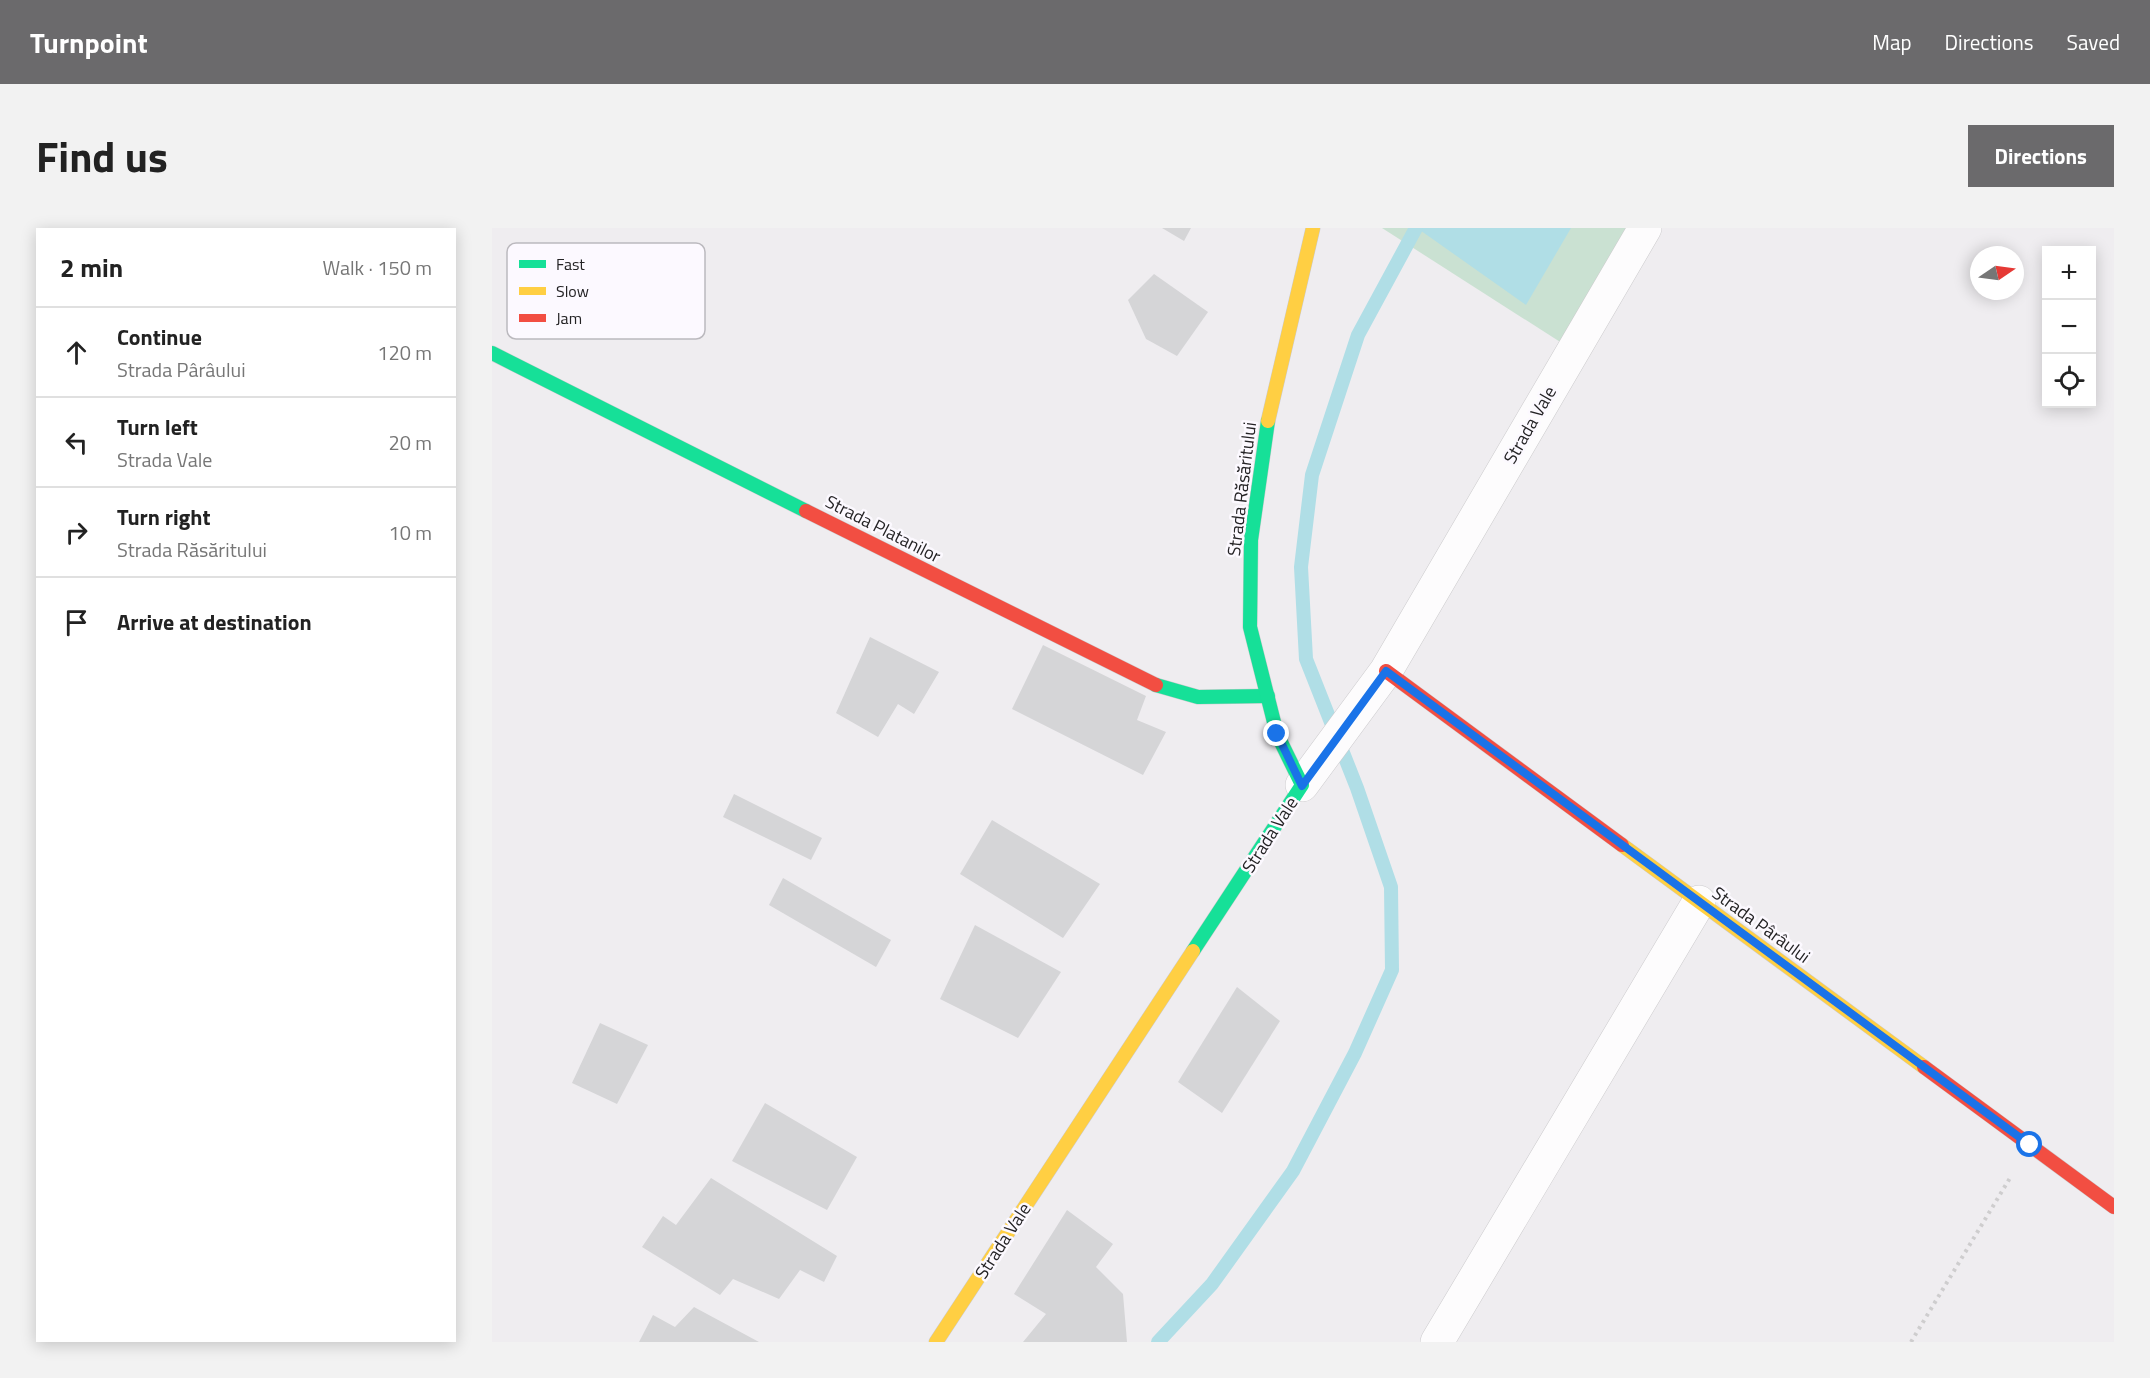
<!DOCTYPE html>
<html lang="en">
<head>
<meta charset="utf-8">
<style>
	:root { --surface:#fff; --page:#f2f2f2; --text:#222; --muted:#767676; --line:#e0e0e0; --accent:#6b6a6c }
	body { margin:0; font-family:"Titillium Web",sans-serif; background:var(--page); color:var(--text) }
	.controls { position:absolute; right:18px; top:18px; display:grid; overflow:hidden; border-radius:0px; box-shadow:0 3px 15px #0003 }
	.controls button { width:54px; height:54px; display:grid; place-items:center; padding:0; border:0; border-bottom:2px solid var(--line); background:var(--surface); color:var(--text); font:30px sans-serif }
	.compass { position:absolute; left:1478px; top:18px; width:54px; height:54px; border-radius:50%; background:var(--surface); box-shadow:0 3px 15px #0003; rotate:77deg }
	.stop { position:absolute; width:18px; height:18px; margin:-14px; border:4px solid #1a73e8; border-radius:50%; background:#fff }
	.stop.end { background:#1a73e8; border-color:#fff; box-shadow:0 2px 6px #0008 }
	.list { margin:0; padding:0; list-style:none }
	h2 { display:flex; justify-content:space-between; align-items:center; height:78px; margin:0; padding:0 24px; font-size:26px }
	h2 small { font-size:20px; font-weight:400; color:var(--muted) }
	.list li { display:grid; grid-template-columns:39px 1fr auto; gap:18px; align-items:center; box-sizing:border-box; height:90px; padding:0 24px; border-top:2px solid var(--line) }
	.list b { display:block; font-size:22px; white-space:nowrap }
	.list p { margin:0; font-size:20px; white-space:nowrap; color:var(--muted) }
	.list em { font-size:20px; font-style:normal; color:var(--muted) }
	.icon { flex:none; width:33px; height:33px; fill:none; stroke:currentColor; stroke-width:2; stroke-linecap:round; stroke-linejoin:round }
	.map { position:relative; flex:none; width:1622px; height:1114px; overflow:hidden; border-radius:0px }
	header { display:flex; align-items:center; gap:36px; box-sizing:border-box; height:84px; padding:0 30px; background:var(--accent); color:#fff }
	header strong { font-size:28px }
	nav { display:flex; gap:33px; margin-inline-start:auto; font-size:21px }
	.intro { display:flex; align-items:center; justify-content:space-between; box-sizing:border-box; height:144px; padding:0 36px }
	h1 { margin:0; font-size:42px }
	.button { padding:15px 27px; border-radius:0px; background:var(--accent); color:#fff; font-size:21px; font-weight:700 }
	main { display:flex; gap:36px; padding:0 36px }
	aside { flex:1; background:var(--surface); border-radius:0px; box-shadow:0 3px 15px #0003 }
	.map>svg:first-child { display:block }
	.green { fill:#cae1d2 }
	.water { fill:#b0dee6 }
	.lines { fill:none; stroke-linecap:round; stroke-linejoin:round }
	.stream { stroke:#b0dee6; stroke-width:14 }
	.building { fill:#d5d5d7 }
	.street-casing { stroke:#cccbcd; stroke-width:34 }
	.fast-casing { stroke:#cccbcd; stroke-width:15 }
	.slow-casing { stroke:#cccbcd; stroke-width:15 }
	.jam-casing { stroke:#cccbcd; stroke-width:15 }
	.path { stroke:#cecdce; stroke-width:4; stroke-dasharray:3 4.5; stroke-linecap:butt }
	.street { stroke:#fdfcfd; stroke-width:33 }
	.fast { stroke:#16e098; stroke-width:14 }
	.slow { stroke:#ffcf43; stroke-width:14 }
	.jam { stroke:#f24e42; stroke-width:14 }
	.route { stroke:#1a73e8; stroke-width:8 }
	.labels { text-anchor:middle; stroke-width:5; stroke-linejoin:round; paint-order:stroke }
	.street-label { font-size:18px; fill:#242325; stroke:#fcf9ff }
	.key { fill:#fcf9ff; stroke:#bbb9be; stroke-width:1.5 }
	.key-label { font-size:16px; fill:#242325 }
</style>
</head>
<body>
<header>
<strong>Turnpoint</strong>
<nav><a>Map</a><a>Directions</a><a>Saved</a></nav>
</header>
<div class="intro"><h1>Find us</h1><a class="button">Directions</a></div>
<main>
<aside>
<h2>2 min<small>Walk · 150 m</small></h2>
<ul class="list">
<li><svg class="icon" aria-label="ahead" viewBox="0 0 24 24"><path d="M12 20V5M6 11l6-6 6 6"/></svg><div><b>Continue</b><p>Strada Pârâului</p></div><em>120 m</em></li>
<li><svg class="icon" aria-label="left" viewBox="0 0 24 24"><path d="M17 20v-9H6M10 6l-5 5 5 5"/></svg><div><b>Turn left</b><p>Strada Vale</p></div><em>20 m</em></li>
<li><svg class="icon" aria-label="right" viewBox="0 0 24 24"><path d="M7 20v-9h11M14 6l5 5-5 5"/></svg><div><b>Turn right</b><p>Strada Răsăritului</p></div><em>10 m</em></li>
<li><svg class="icon" aria-label="arrive" viewBox="0 0 24 24"><path d="M6 21V4h12l-3 4 3 4H6"/></svg><div><b>Arrive at destination</b></div></li>
</ul>
</aside>
<div class="map">
<svg width="1622" height="1114" viewBox="0 0 1622 1114">
	<rect width="100%" height="100%" fill="#efedf0"/>
	<!-- green -->
	<polygon class="green" points="890,0 1147,0 1076,119"/>
	<!-- water -->
	<polygon class="water" points="925,0 1079,0 1034,77"/>
	<g class="lines">
		<!-- stream -->
		<polyline class="stream" points="666,1114 720,1056 801,943 863,825 900,742 899,659 865,560 814,431 809,339 820,247 866,107 924,0"/>
	</g>
	<!-- building -->
	<g class="building">
		<polygon points="670,0 699,0 692,13"/>
		<polygon points="662,46 716,84 685,128 654,111 636,72"/>
		<polygon points="378,409 447,444 422,486 406,476 386,509 344,485"/>
		<polygon points="551,417 654,468 645,492 674,504 651,547 520,481"/>
		<polygon points="242,566 330,610 319,632 231,589"/>
		<polygon points="500,592 608,656 571,710 468,646"/>
		<polygon points="291,650 399,712 384,739 277,677"/>
		<polygon points="483,697 569,744 526,810 448,771"/>
		<polygon points="745,759 788,793 730,885 686,854"/>
		<polygon points="108,795 156,817 125,876 80,855"/>
		<polygon points="273,875 365,929 335,982 240,933"/>
		<polygon points="219,950 345,1028 332,1054 308,1042 287,1071 241,1051 228,1067 150,1019 171,988 184,997"/>
		<polygon points="575,982 621,1016 604,1039 631,1066 635,1114 531,1114 554,1086 522,1066"/>
		<polygon points="202,1079 267,1114 147,1114 161,1087 183,1099"/>
	</g>
	<g class="lines">
		<defs>
			<g id="street">
				<polyline points="810,557 894,443 1153,0"/>
				<polyline points="945,1114 1207,674"/>
			</g>
			<g id="fast">
				<polyline points="0,125 314,283"/>
				<polyline points="664,457 706,469 776,468"/>
				<polyline points="701,723 810,557 785,506 758,399 759,312 776,193"/>
			</g>
			<g id="slow">
				<polyline points="776,193 821,0"/>
				<polyline points="1130,617 1432,839"/>
				<polyline points="444,1114 701,723"/>
			</g>
			<g id="jam">
				<polyline points="314,283 664,457"/>
				<polyline points="894,443 1130,617"/>
				<polyline points="1432,839 1622,979"/>
			</g>
		</defs>
		<!-- street casing -->
		<use href="#street" class="street-casing"/>
		<!-- fast casing -->
		<use href="#fast" class="fast-casing"/>
		<!-- slow casing -->
		<use href="#slow" class="slow-casing"/>
		<!-- jam casing -->
		<use href="#jam" class="jam-casing"/>
		<!-- path -->
		<polyline class="path" points="1419,1114 1518,950"/>
		<!-- street -->
		<use href="#street" class="street"/>
		<!-- fast -->
		<use href="#fast" class="fast"/>
		<!-- slow -->
		<use href="#slow" class="slow"/>
		<!-- jam -->
		<use href="#jam" class="jam"/>
	</g>
	<g class="lines">
		<!-- route -->
		<polyline class="route" points="785,506 810,558 894,443 1538,917"/>
	</g>
	<g class="labels">
		<!-- street labels -->
		<g class="street-label">
			<text transform="translate(1038 197) rotate(-60)" y="6">Strada Vale</text>
			<text transform="translate(750 261) rotate(-83)" y="6">Strada Răsăritului</text>
			<text transform="translate(391 301) rotate(27)" y="6">Strada Platanilor</text>
			<text transform="translate(778 607) rotate(-57)" y="6">Strada Vale</text>
			<text transform="translate(1269 697) rotate(36)" y="6">Strada Pârâului</text>
			<text transform="translate(511 1013) rotate(-57)" y="6">Strada Vale</text>
		</g>
	</g>
	<!-- legend -->
	<rect x="15" y="15" width="198" height="96" rx="9" class="key"/>
	<rect x="27" y="32" width="27" height="8" fill="#16e098"/>
	<rect x="27" y="59" width="27" height="8" fill="#ffcf43"/>
	<rect x="27" y="86" width="27" height="8" fill="#f24e42"/>
	<g class="key-label">
		<text x="64" y="42">Fast</text>
		<text x="64" y="69">Slow</text>
		<text x="64" y="96">Jam</text>
	</g>
</svg>
<div class="controls">
<button>+</button>
<button>−</button>
<button><svg class="icon" aria-label="locate" viewBox="0 0 24 24"><circle cx="12" cy="12" r="6"/><path d="M12 2v4M12 18v4M2 12h4M18 12h4"/></svg></button>
</div>
<svg class="compass" viewBox="-18 -18 36 36"><path d="M0-13l5 13h-10z" fill="#e53935"/><path d="M0 13l5-13h-10z" fill="#767676"/></svg>
<div class="stop" style="left:1538px;top:917px"></div>
<div class="stop end" style="left:785px;top:506px"></div>
</div>
</main>
</body>
</html>
